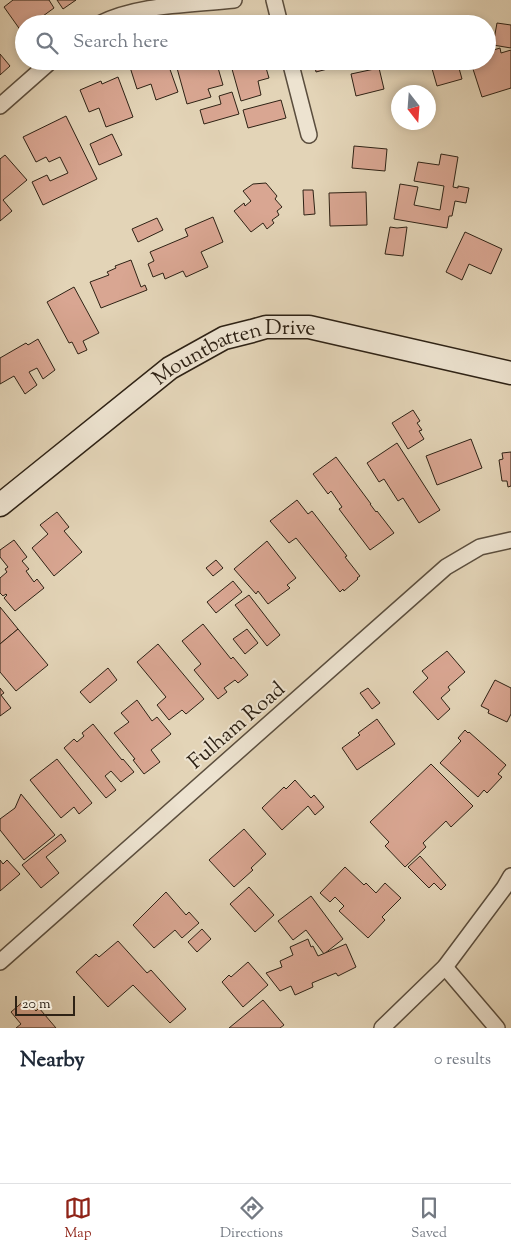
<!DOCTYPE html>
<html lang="en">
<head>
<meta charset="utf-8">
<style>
	:root { --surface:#fff; --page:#f6f6f7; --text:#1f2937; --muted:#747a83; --line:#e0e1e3; --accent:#8f2418 }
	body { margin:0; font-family:"Sorts Mill Goudy",serif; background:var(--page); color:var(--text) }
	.compass { position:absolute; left:391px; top:85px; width:45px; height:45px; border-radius:50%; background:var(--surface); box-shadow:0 2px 8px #0003; rotate:163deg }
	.scale { position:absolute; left:15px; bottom:12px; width:60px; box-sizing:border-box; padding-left:5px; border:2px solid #2e2215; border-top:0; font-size:14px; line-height:18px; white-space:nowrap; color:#2e2215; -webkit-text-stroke:4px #ede3d0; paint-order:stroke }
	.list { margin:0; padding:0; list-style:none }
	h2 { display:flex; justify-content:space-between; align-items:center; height:65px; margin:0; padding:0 20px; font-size:21px }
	h2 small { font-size:16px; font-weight:400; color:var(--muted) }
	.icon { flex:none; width:28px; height:28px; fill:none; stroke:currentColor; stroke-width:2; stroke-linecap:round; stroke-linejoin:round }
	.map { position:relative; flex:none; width:511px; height:1028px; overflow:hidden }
	.search { position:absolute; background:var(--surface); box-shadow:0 2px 8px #0003; left:15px; right:15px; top:15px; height:55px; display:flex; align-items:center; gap:12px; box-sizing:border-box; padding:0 18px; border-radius:28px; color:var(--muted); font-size:19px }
	.sheet { height:155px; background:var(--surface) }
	nav { display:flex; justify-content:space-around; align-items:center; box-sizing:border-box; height:70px; border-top:1px solid var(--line); background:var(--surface); font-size:14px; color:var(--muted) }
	nav a { display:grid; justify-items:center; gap:2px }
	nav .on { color:var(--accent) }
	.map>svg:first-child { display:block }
	.building { fill:#d9a692; stroke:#2e2215 }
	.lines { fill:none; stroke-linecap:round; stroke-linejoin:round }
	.street-casing { stroke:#5b4e3e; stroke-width:18 }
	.secondary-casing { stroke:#2e2215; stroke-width:25 }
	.street { stroke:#ede3d0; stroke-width:15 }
	.secondary { stroke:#ede3d0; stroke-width:22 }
	.labels { text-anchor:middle; stroke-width:4; stroke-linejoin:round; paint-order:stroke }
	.street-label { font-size:21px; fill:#2e2215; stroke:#ede3d0 }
</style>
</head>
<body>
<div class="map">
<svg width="511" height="1028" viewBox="0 0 511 1028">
	<rect width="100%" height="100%" fill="#e3d4b7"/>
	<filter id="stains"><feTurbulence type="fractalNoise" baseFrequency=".004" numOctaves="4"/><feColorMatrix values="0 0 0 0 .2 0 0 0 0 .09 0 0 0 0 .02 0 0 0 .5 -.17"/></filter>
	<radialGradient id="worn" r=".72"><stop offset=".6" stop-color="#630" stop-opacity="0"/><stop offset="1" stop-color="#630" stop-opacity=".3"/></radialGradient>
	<!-- building -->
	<g class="building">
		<polygon points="13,0 49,0 54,8 32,24 24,24 24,30 21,31 4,7"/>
		<polygon points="57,0 76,0 63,9"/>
		<polygon points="432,16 434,24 405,24"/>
		<polygon points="497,23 511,25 511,48 493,45"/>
		<polygon points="500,48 501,53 511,50 511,88 482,97 472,66 487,61 487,52"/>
		<polygon points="0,54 10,66 0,75"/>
		<polygon points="128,61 167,61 178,92 156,100 151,84 137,89"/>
		<polygon points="175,61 216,61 223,85 208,89 211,97 187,104"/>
		<polygon points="260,61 264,61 269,78 258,81 261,95 241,101 232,69"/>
		<polygon points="308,61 338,61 339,66 316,72 315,67 309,68"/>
		<polygon points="445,61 457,61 462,79 437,86 431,65"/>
		<polygon points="379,68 384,89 356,96 351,74"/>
		<polygon points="118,77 133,117 106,127 99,108 89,112 80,90 101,81 102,84"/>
		<polygon points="232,92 239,114 204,124 200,110 221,104 219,96"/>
		<polygon points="281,100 286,118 248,128 243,110"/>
		<polygon points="66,116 97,179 43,205 32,182 47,175 50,181 68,173 60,157 49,162 46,157 36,162 23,137"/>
		<polygon points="112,134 122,155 99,165 90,144"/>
		<polygon points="354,146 387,149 385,171 352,168"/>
		<polygon points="441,154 458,157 453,187 458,188 458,186 469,188 466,203 455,201 452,216 449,216 447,228 394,219 400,184 418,187 414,205 440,210 444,186 414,181 418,162 439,165"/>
		<polygon points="5,155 27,180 3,200 12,211 0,221 0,159"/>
		<polygon points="266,183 277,196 275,199 282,207 277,211 279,215 272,220 274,223 267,229 263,223 251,232 234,211 244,203 245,206 251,201 243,191 253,184"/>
		<polygon points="303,190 313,190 315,214 304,215"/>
		<polygon points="366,192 367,225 330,226 329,193"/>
		<polygon points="213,217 223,242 201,252 208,267 186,277 183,271 165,279 163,273 153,277 148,264 154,261 150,252 188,236 185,229"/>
		<polygon points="157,218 163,230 138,242 132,229"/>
		<polygon points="390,227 397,228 407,227 403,256 385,254"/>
		<polygon points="465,232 502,249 491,274 469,264 462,280 446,272"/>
		<polygon points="131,260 141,287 145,285 147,290 101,308 90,282 109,275 107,272 116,268 115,266"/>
		<polygon points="74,287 99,333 83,341 87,350 78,354 72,342 69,343 47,302"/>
		<polygon points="38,339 55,370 43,379 37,368 29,372 37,385 25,394 14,376 0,384 0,358 26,343 28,345"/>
		<polygon points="413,410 420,421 417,423 422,430 419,431 424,439 408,449 392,423"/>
		<polygon points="471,439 482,468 437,485 426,456"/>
		<polygon points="397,443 440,510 419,523 403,498 398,501 384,479 379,482 367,463"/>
		<polygon points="511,452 511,486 508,487 507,481 502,481 499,460 503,459 502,453"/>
		<polygon points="336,457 371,504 370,504 376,512 377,511 394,533 370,550 339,509 342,507 331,491 328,494 313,474"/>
		<polygon points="297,500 308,514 312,511 347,556 345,557 360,576 357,578 358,579 344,591 343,589 340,592 296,538 289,543 270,521"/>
		<polygon points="57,512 69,527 64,531 82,552 54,576 32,548 48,534 40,525"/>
		<polygon points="14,540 27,557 22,561 29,569 26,571 34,582 37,579 44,588 15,611 4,598 7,595 6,594 3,596 0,593 0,578 7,572 5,569 8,567 0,557 0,550"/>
		<polygon points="267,541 296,578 287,585 290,588 268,604 258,591 256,594 234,569"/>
		<polygon points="216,560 223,568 213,576 206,568"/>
		<polygon points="233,581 242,592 216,613 207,602"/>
		<polygon points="249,595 280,635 267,646 235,605"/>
		<polygon points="0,607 18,629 0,644"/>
		<polygon points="203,624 231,659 233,657 248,675 238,683 235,680 224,688 227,692 218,699 194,670 201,664 182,641"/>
		<polygon points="18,629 48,665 16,691 0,672 0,644"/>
		<polygon points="247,629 258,643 245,654 233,639"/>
		<polygon points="158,644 204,699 186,714 182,710 169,720 157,705 166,697 137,662"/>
		<polygon points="447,651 465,672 448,687 450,690 441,698 450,709 438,720 413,692 428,678 422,671"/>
		<polygon points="108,668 117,680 90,703 80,692"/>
		<polygon points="495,680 511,688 511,714 507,722 488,713 489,710 481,706"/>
		<polygon points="0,688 4,693 1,695 11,708 0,716"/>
		<polygon points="368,688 380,703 372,709 360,693"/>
		<polygon points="137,700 152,721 157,717 171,734 151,750 160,762 144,774 133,760 135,759 114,733 129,722 121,713"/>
		<polygon points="377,719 395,744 357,770 342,748 360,735 358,733"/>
		<polygon points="93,724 122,760 123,759 134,772 121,782 111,771 105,776 116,790 106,798 64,748 74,739 77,742 84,736 82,733"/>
		<polygon points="465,730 468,733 469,732 506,765 498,774 502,777 487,793 484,790 478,797 440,763 461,741 458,738"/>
		<polygon points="57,759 92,803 79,814 74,807 61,818 30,780"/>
		<polygon points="431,764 473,806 451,827 446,821 423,843 426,847 405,867 385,846 389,842 370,822"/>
		<polygon points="295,780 311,798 314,795 324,807 315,815 308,806 282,830 262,808 284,787 286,789"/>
		<polygon points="21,794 55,835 24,860 0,830 0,819 15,808"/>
		<polygon points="244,829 266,854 251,868 253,870 234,887 209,860"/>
		<polygon points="61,834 66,841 46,857 59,873 41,888 22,865"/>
		<polygon points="420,856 446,885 441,890 434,883 429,888 408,867"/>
		<polygon points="0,860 3,864 7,860 20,874 0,891"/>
		<polygon points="345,867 364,885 366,883 376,893 385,883 401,898 382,917 385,920 368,938 339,911 344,906 335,897 330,902 320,893"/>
		<polygon points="249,887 274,915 255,932 230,904"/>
		<polygon points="166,892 186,915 189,912 199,923 182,938 175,930 154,948 133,925"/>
		<polygon points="311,896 343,939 324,954 306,930 293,940 278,921"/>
		<polygon points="202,929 211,939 197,952 188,942"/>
		<polygon points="308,939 311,947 313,946 318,956 346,944 356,967 338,976 336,973 312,983 313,987 295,995 291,986 280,991 266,973 282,967 280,961 293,955 290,947"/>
		<polygon points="118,941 147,973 151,970 186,1009 170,1023 133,985 108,1007 76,972 96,954 99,957"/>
		<polygon points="248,962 268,985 243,1007 222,982 229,975 231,977"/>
		<polygon points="25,1000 36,1011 39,1008 56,1028 16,1028 21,1024 11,1012"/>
		<polygon points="263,1000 284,1025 280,1028 229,1028"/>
	</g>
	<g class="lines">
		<defs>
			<g id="street">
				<polyline points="274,0 280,24"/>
				<path d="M99,24C139,4 190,5 234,0"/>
				<polyline points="290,61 309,135"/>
				<polyline points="0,106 51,61"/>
				<polyline points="0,962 446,567 480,547 511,540"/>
				<polyline points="445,967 497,1028"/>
				<polyline points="382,1028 445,967 504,888 511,876"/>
			</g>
			<g id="secondary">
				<path id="s1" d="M0,505L170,368L224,338L252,331L266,327H309L511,373"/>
			</g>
		</defs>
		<!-- street casing -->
		<use href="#street" class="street-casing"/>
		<!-- secondary casing -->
		<use href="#secondary" class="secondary-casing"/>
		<!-- street -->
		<use href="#street" class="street"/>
		<!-- secondary -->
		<use href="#secondary" class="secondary"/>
	</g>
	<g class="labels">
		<!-- street labels -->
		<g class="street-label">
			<text dy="7" stroke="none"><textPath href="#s1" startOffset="286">Mountbatten Drive</textPath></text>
			<text transform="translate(236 725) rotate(-41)" y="7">Fulham Road</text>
		</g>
	</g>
	<rect width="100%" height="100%" filter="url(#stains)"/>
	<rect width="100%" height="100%" fill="url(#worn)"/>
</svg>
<svg class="compass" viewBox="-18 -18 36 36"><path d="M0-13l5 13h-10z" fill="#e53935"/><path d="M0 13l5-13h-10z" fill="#747a83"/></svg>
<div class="scale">20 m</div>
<div class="search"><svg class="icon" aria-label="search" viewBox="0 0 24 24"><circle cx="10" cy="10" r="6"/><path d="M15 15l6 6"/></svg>Search here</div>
</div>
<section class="sheet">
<h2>Nearby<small>0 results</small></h2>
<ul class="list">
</ul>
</section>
<nav>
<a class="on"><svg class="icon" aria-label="map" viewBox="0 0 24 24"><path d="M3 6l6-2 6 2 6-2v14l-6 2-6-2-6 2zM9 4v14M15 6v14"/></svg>Map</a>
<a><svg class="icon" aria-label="directions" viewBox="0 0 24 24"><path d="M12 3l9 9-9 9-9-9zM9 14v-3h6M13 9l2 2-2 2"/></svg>Directions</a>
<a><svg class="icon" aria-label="saved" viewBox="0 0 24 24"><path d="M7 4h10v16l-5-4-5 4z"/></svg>Saved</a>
</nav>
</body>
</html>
